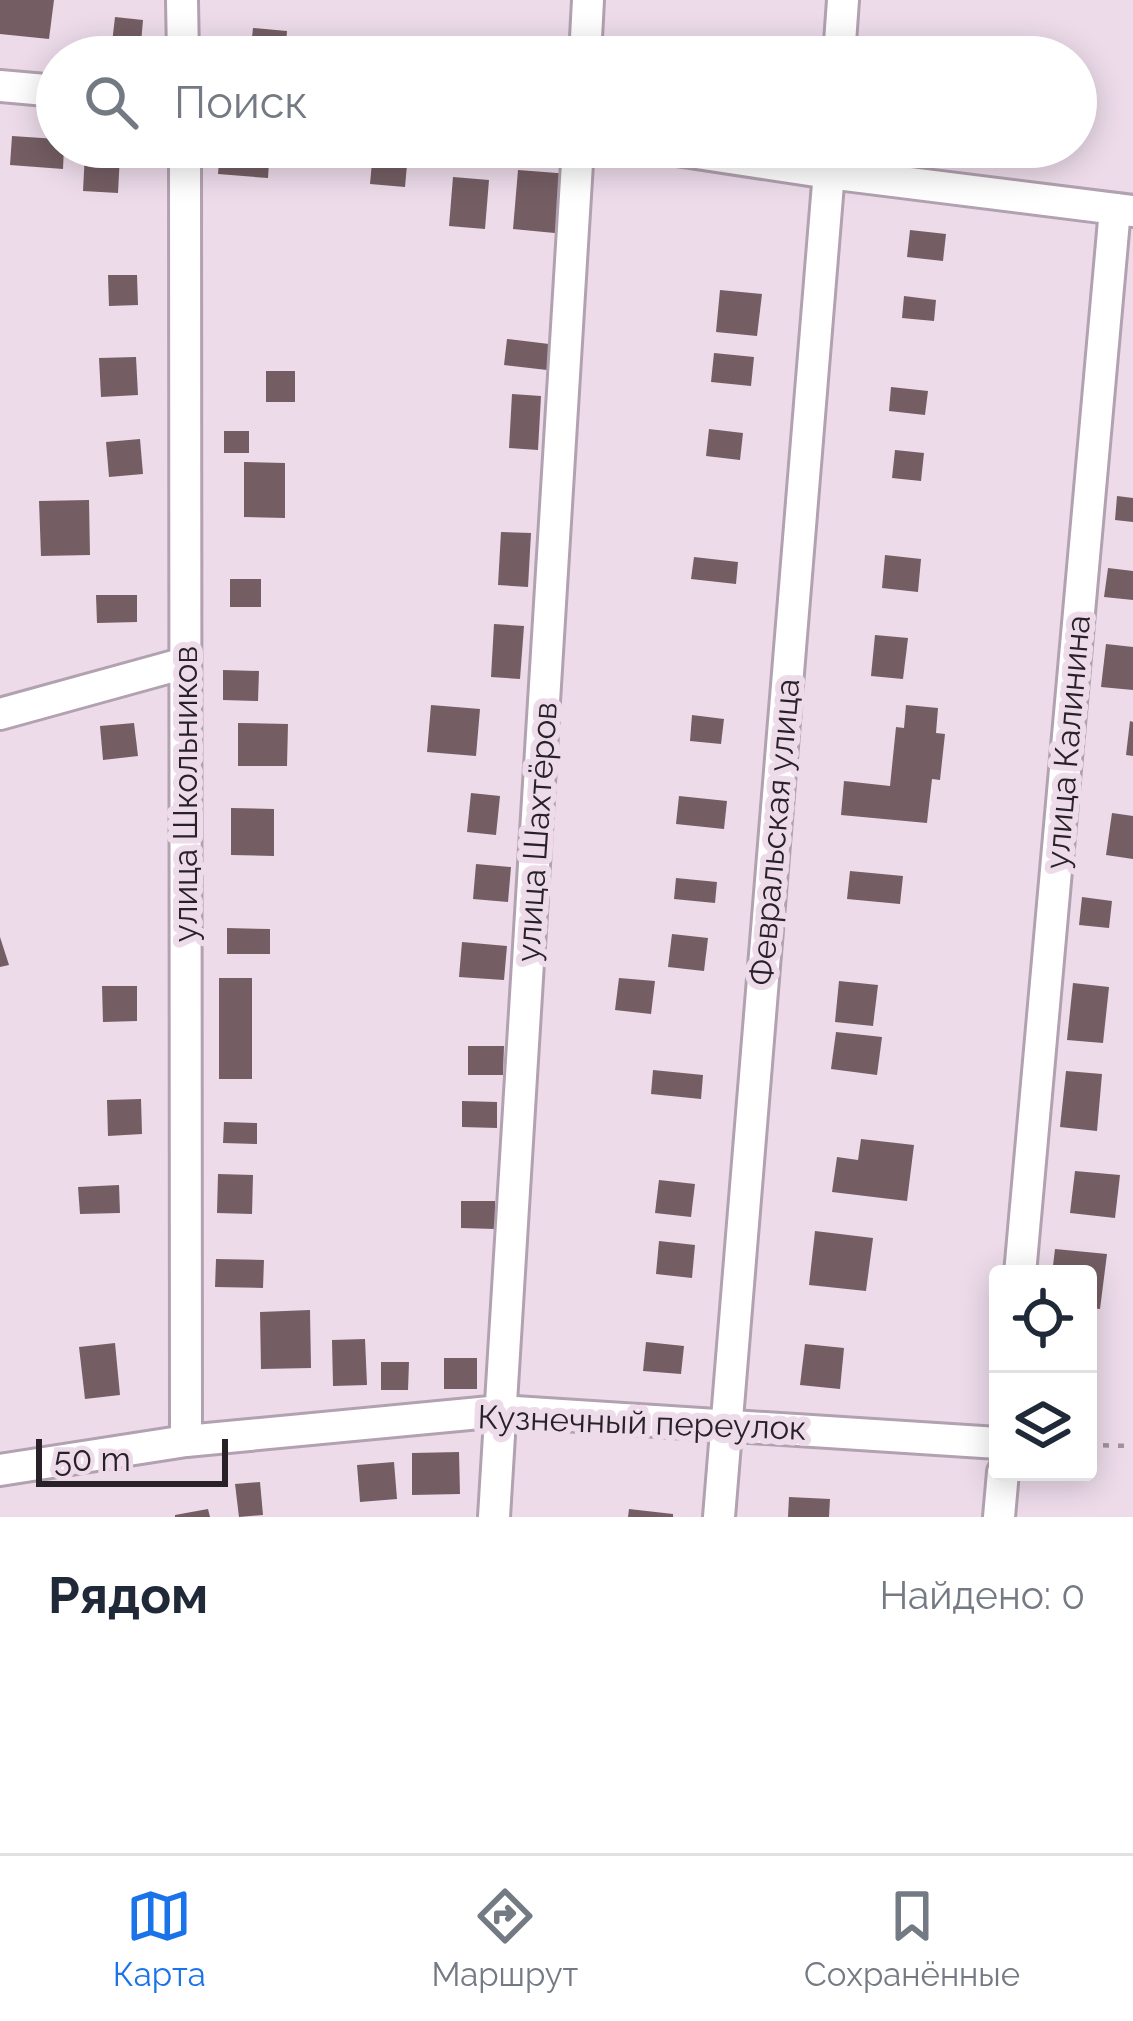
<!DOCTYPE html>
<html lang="ru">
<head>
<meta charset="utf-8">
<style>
	:root { --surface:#fff; --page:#f6f6f7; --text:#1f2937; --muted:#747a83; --line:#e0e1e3; --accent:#1a73e8 }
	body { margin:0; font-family:Raleway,sans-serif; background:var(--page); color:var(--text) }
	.controls { position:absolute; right:36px; bottom:36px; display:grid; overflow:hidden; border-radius:12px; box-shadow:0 6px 30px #0003 }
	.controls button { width:108px; height:108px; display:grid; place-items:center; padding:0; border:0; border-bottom:3px solid var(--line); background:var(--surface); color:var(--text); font:60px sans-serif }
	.scale { position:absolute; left:36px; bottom:30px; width:192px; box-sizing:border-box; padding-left:12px; border:6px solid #282228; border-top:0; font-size:33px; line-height:42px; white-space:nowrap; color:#282228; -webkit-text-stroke:9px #eddbea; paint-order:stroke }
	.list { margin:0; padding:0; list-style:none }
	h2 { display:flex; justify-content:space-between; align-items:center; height:156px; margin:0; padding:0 48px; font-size:51px }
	h2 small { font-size:39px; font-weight:400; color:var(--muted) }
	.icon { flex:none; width:66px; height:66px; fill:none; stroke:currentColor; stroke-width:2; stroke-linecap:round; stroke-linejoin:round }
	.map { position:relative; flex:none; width:1133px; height:1517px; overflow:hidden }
	.search { position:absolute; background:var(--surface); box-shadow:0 6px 30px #0003; left:36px; right:36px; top:36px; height:132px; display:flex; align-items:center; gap:30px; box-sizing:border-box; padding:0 42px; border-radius:66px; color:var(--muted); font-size:45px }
	.sheet { height:336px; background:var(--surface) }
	nav { display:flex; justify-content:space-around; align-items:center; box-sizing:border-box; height:168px; border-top:3px solid var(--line); background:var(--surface); font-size:33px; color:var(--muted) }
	nav a { display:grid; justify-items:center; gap:6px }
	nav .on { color:var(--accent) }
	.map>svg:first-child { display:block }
	.building { fill:#745e64 }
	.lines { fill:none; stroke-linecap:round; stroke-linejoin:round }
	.street-casing { stroke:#b2a1b0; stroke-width:36 }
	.path { stroke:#a0929e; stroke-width:4.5; stroke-dasharray:6 9; stroke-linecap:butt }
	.street { stroke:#fff; stroke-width:30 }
	.labels { text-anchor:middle; stroke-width:12; stroke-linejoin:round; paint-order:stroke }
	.street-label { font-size:33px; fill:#282228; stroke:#eddbea }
</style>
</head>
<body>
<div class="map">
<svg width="1133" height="1517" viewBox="0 0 1133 1517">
	<rect width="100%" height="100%" fill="#eddbea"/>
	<!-- building -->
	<g class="building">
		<polygon points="0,0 54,0 49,39 0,34"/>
		<polygon points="115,17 143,20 140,55 111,52"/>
		<polygon points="253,28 287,31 285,57 250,57"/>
		<polygon points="390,39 440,43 438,57 388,57"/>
		<polygon points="927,41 953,44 952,57 926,57"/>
		<polygon points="331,42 368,46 367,57 329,57"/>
		<polygon points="510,48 561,53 561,57 509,57"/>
		<polygon points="12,136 57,139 57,147 64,147 63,169 10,165"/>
		<polygon points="220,147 270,147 268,178 218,174"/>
		<polygon points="373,151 408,154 405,187 370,184"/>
		<polygon points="85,153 120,155 118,193 83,191"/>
		<polygon points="518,170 570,174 565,234 513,229"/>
		<polygon points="453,177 489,180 485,229 449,226"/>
		<polygon points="910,230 946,234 943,261 907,257"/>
		<polygon points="108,275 137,275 138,305 109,306"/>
		<polygon points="720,290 762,294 757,336 716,332"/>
		<polygon points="904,296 936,300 934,321 902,318"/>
		<polygon points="507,339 549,344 547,370 504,365"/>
		<polygon points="714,353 754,357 751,386 711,382"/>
		<polygon points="136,357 138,395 101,397 99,358"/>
		<rect x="266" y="371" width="29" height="31"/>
		<polygon points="891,387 928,391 925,415 889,411"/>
		<polygon points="512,394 541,396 538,450 509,448"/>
		<polygon points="709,429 743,433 740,460 706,456"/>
		<rect x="224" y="431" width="25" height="22"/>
		<polygon points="140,439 143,474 109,477 106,442"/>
		<polygon points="895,450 924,453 921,481 892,478"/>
		<polygon points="244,462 285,463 285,518 244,517"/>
		<polygon points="1117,496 1133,498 1133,522 1115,520"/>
		<polygon points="89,500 90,555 41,556 39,501"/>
		<polygon points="501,532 531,533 528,587 498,585"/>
		<polygon points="885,555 921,559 918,592 882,588"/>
		<polygon points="694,557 738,562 736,584 691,579"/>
		<polygon points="1108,568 1133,571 1133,600 1104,597"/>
		<rect x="230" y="579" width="31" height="28"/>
		<polygon points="96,595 137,595 137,622 97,623"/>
		<polygon points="494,624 524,626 520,679 491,677"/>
		<polygon points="875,635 908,638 903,679 871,676"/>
		<polygon points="1106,644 1133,647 1133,690 1101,687"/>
		<polygon points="223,670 259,671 258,701 223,700"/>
		<polygon points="431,705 480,709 476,756 427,752"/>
		<polygon points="906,705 938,708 936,733 945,734 940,780 932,779 927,823 841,815 844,781 890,786 896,727 904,728"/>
		<polygon points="692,715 724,719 721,744 690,741"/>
		<polygon points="1130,721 1133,722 1133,756 1126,755"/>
		<polygon points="134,723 138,756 103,760 100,726"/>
		<polygon points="238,723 288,724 287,766 238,766"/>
		<polygon points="471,793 500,796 496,835 467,832"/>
		<polygon points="679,796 727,801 724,829 676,824"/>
		<polygon points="231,808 274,809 274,856 231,855"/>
		<polygon points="1112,813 1133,816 1133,859 1106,855"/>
		<polygon points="476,864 511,867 508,902 473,899"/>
		<polygon points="850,871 903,876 900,904 847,899"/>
		<polygon points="676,878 717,882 715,903 674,899"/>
		<polygon points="1082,897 1112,901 1109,928 1079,925"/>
		<polygon points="227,928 270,929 270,954 227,954"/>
		<polygon points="672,934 708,938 704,971 668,967"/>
		<polygon points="0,937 9,965 0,967"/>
		<polygon points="462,942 507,946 504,980 459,977"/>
		<rect x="219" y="978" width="33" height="101"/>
		<polygon points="619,978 655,981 651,1014 615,1010"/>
		<polygon points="839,981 878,985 873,1026 835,1022"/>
		<polygon points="1073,983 1109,987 1103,1043 1067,1040"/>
		<polygon points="102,986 137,986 137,1021 103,1022"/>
		<polygon points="836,1032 882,1037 877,1075 831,1069"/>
		<polygon points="468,1046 504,1046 503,1075 468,1075"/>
		<polygon points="653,1070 703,1075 701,1099 651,1094"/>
		<polygon points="1066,1071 1102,1074 1097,1131 1060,1127"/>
		<polygon points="141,1099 142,1134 108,1136 107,1100"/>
		<polygon points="462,1101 497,1102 497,1128 462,1127"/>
		<polygon points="224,1122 257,1123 257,1144 223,1143"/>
		<polygon points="861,1139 914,1145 907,1201 832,1192 837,1157 858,1160"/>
		<polygon points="1075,1171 1120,1175 1115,1218 1070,1213"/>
		<polygon points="218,1174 253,1175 252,1214 217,1213"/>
		<polygon points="659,1180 695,1184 691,1217 655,1213"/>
		<polygon points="119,1185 120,1213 80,1214 78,1187"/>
		<polygon points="461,1201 495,1201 495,1229 461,1228"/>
		<polygon points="815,1231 873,1238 866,1291 809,1285"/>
		<polygon points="659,1241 695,1245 692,1278 656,1274"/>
		<polygon points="1055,1249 1107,1254 1100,1309 1088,1308 1088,1274 1052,1274"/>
		<polygon points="216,1259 264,1260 263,1288 215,1287"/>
		<polygon points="310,1310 311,1368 261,1369 260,1312"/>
		<polygon points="365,1339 367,1385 333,1386 332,1340"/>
		<polygon points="646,1342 684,1346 681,1374 643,1371"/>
		<polygon points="115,1343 120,1395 85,1399 79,1347"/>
		<polygon points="805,1344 844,1348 840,1389 800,1385"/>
		<rect x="444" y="1358" width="33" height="31"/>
		<polygon points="381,1362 409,1362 408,1390 381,1390"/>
		<polygon points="459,1452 460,1494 412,1495 412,1453"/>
		<polygon points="394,1462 397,1499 360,1502 357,1465"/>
		<polygon points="260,1482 263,1515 239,1517 235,1484"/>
		<polygon points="789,1497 830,1499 829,1517 788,1517"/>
		<polygon points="208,1509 210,1517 175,1517 175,1515"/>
		<polygon points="629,1509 673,1514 673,1517 628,1517"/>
	</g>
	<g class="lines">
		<defs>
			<g id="street">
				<polyline points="182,0 183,57"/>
				<polyline points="585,57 588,0"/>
				<polyline points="839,57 843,0"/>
				<polyline points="0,86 57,91"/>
				<polyline points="185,147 186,1441"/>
				<polyline points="657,147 829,173 1133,211"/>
				<polyline points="0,714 185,663"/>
				<polyline points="1020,1274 1115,209"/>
				<polyline points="0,1470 186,1441 501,1411 998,1443"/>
				<polyline points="494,1517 578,147"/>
				<polyline points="719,1517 831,147"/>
				<polyline points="999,1517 1003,1472"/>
			</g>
		</defs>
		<!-- street casing -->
		<use href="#street" class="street-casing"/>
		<!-- path -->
		<polyline class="path" points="1088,1445 1133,1446"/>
		<!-- street -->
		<use href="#street" class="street"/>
	</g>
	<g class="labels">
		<!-- street labels -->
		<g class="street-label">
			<text transform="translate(1067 742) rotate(-85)" y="12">улица Калинина</text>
			<text transform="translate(185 794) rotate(-90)" y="12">улица Школьников</text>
			<text transform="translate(536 832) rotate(-86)" y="12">улица Шахтёров</text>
			<text transform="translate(774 832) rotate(-85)" y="12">Февральская улица</text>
			<text transform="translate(642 1422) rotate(2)" y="12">Кузнечный переулок</text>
		</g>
	</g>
</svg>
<div class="controls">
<button><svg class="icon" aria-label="locate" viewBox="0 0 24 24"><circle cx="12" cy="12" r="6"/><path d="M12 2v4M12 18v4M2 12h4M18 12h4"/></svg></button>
<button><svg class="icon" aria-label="layers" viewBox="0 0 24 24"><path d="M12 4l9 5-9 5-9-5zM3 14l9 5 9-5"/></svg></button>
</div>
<div class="scale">50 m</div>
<div class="search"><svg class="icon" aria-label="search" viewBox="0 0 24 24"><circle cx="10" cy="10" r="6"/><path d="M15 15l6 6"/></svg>Поиск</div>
</div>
<section class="sheet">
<h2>Рядом<small>Найдено: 0</small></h2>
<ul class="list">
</ul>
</section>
<nav>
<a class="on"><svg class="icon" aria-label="map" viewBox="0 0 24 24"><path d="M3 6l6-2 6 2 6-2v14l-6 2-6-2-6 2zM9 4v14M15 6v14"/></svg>Карта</a>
<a><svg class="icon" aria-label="directions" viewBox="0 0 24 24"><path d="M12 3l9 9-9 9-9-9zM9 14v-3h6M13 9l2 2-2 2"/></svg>Маршрут</a>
<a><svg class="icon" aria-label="saved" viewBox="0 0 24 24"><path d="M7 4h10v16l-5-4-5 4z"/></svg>Сохранённые</a>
</nav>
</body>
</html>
